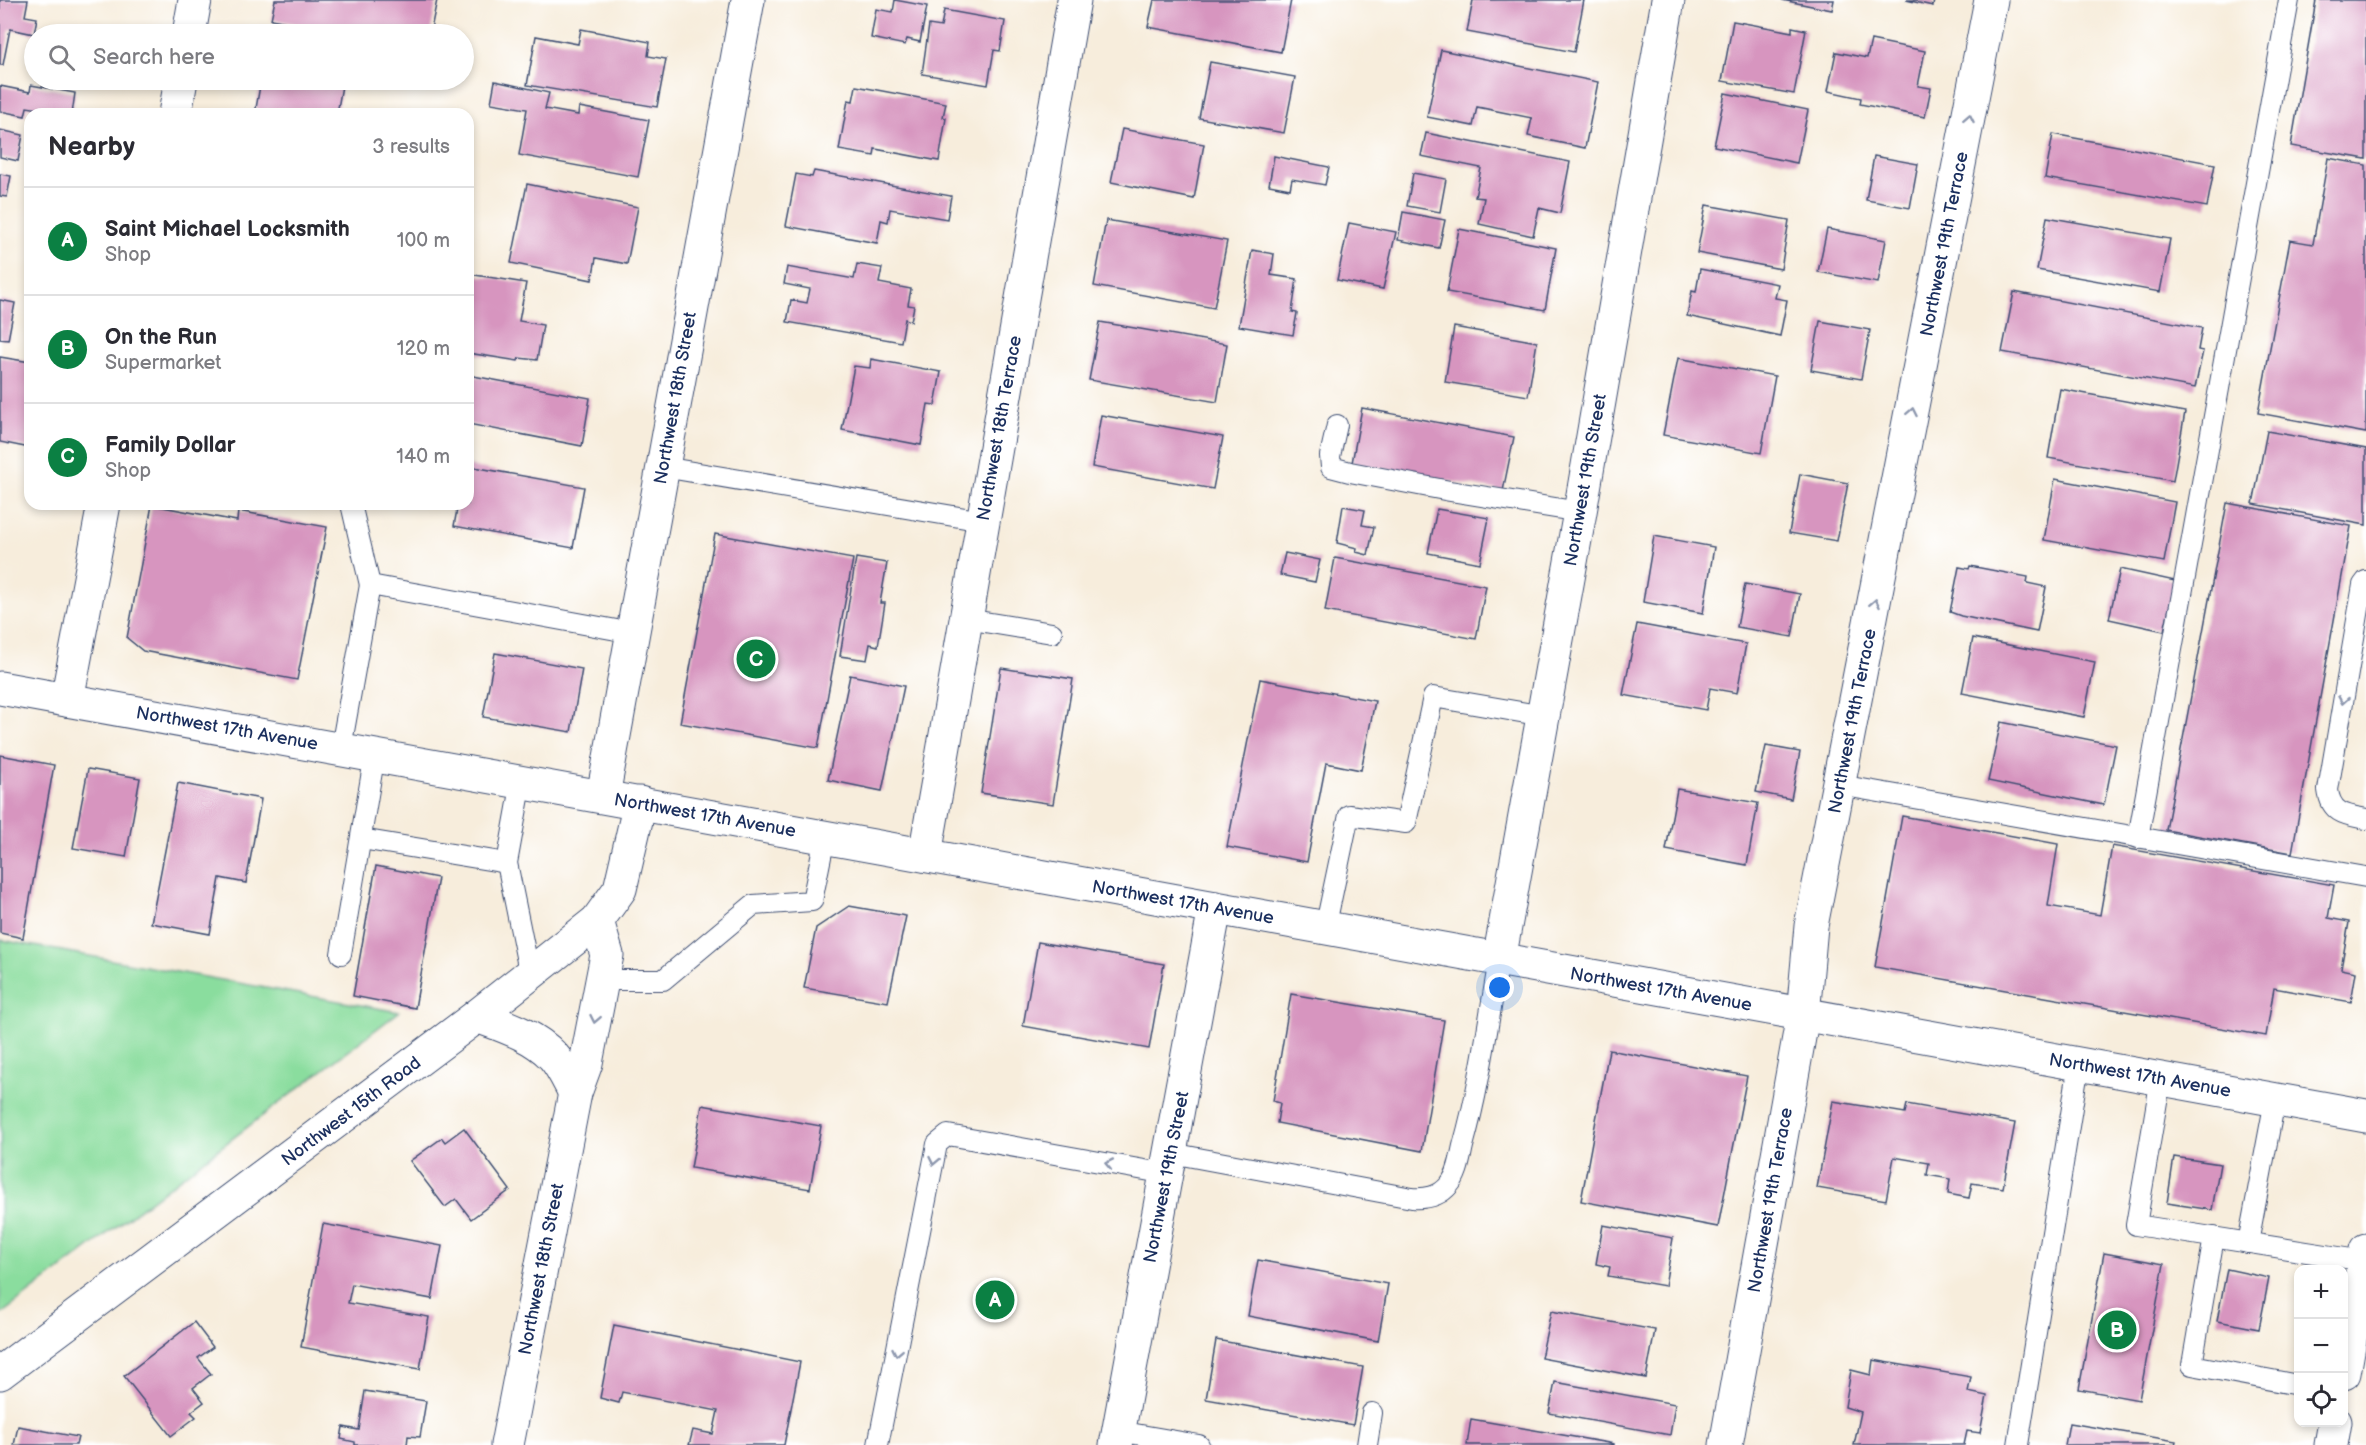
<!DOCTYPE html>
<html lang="en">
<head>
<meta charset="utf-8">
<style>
	:root { --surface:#fff; --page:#f7f7f7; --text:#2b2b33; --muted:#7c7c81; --line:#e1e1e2; --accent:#0b8043 }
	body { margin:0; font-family:"Balsamiq Sans",sans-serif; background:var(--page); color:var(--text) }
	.controls { position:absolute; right:18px; bottom:18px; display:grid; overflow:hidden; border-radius:12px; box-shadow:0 3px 9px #0003 }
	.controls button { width:54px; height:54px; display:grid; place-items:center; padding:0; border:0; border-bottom:2px solid var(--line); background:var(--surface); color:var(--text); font:30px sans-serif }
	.you { position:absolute; left:1500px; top:988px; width:21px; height:21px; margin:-15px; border:4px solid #fff; border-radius:50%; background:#1a73e8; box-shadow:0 0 0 9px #1a73e833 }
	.badge { display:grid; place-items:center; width:39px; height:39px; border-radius:50%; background:var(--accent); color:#fff; font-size:20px; font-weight:700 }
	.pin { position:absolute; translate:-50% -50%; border:3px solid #fff; box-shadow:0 2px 6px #0006 }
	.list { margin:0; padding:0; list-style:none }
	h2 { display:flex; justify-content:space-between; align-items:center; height:78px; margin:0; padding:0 24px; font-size:26px }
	h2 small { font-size:20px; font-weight:400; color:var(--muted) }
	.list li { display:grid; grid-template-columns:39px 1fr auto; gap:18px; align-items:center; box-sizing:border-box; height:108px; padding:0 24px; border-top:2px solid var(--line) }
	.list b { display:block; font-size:22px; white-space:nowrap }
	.list p { margin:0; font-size:20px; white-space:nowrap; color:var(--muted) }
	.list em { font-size:20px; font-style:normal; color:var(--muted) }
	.icon { flex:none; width:33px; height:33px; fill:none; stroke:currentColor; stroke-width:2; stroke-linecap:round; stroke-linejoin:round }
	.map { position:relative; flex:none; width:2366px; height:1445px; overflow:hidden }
	.search { position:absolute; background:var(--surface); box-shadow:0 3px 9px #0003; left:24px; top:24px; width:450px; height:66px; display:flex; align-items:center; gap:15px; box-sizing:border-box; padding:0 21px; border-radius:33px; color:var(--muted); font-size:22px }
	.panel { position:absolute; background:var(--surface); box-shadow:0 3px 9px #0003; left:24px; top:108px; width:450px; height:402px; border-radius:18px }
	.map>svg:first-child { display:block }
	.green { fill:#8add9e; stroke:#52867e; stroke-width:1.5 }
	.building { fill:#d795bf }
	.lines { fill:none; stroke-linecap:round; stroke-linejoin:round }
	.service-casing { stroke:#3c4c71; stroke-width:22 }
	.minor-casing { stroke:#3c4c71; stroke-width:35 }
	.secondary-casing { stroke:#3c4c71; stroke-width:35 }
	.service { stroke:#fff; stroke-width:20 }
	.minor { stroke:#fff; stroke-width:33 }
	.secondary { stroke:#fff; stroke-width:33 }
	.oneway { stroke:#8d97ae }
	.labels { text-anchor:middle; stroke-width:5; stroke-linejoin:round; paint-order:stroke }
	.street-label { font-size:18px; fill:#1b2f5e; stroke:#fff }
</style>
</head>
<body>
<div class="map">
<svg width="2366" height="1445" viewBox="0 0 2366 1445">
	<rect width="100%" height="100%" fill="#fff"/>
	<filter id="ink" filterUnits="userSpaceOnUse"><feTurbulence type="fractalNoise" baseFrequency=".0167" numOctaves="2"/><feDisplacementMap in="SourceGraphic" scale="12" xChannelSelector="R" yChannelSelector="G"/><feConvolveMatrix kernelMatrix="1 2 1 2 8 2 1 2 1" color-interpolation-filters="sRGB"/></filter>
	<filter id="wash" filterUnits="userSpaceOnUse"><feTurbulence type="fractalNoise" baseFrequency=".008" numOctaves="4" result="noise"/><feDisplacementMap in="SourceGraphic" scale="24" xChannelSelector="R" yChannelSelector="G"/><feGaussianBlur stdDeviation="1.35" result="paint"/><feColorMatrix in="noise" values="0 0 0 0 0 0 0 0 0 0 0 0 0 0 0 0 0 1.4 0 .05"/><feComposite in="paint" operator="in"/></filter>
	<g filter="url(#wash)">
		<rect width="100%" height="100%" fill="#f7eddc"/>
		<!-- green -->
		<polygon class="green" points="1,940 399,1012 0,1315"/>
		<g id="blocks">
			<!-- building -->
			<g class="building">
				<polygon points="0,0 28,0 25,16 37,18 34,34 10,29 3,65 0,65"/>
				<polygon points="275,0 437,0 430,34 349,34 271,19"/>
				<polygon points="895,0 927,6 920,42 907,39 905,45 871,38 876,9 893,12"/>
				<polygon points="1154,0 1291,0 1281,52 1148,27"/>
				<polygon points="1473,0 1584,0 1574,52 1467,32"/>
				<polygon points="1782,0 1834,0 1832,10"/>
				<polygon points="1906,0 1934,0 1933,6"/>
				<polygon points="2316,0 2366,0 2366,159 2291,146"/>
				<polygon points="944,10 1005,21 1000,51 994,50 988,85 922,74 929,25 941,27"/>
				<polygon points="1733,21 1792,32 1792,27 1806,30 1794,94 1722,81"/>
				<polygon points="581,29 650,42 648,56 666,59 657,107 527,85 536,36 578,44"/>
				<polygon points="1871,40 1925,51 1918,86 1931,88 1925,117 1860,104 1861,98 1828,91 1836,52 1867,58"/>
				<polygon points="1441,50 1598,82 1585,148 1528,136 1532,118 1477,107 1473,126 1427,117"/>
				<polygon points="1210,62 1295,77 1284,133 1199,118"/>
				<polygon points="261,80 343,80 337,114 255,114"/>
				<polygon points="374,80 397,80 396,84"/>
				<polygon points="495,81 549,93 545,109 578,115 579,107 649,120 638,177 519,155 527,109 491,103"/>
				<polygon points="31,85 75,93 72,114 27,107 25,116 0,111 0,86 30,92"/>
				<polygon points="856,86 946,103 943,117 946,118 939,161 875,149 874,156 839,150 848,100 853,101"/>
				<polygon points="1725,93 1808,110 1797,163 1714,146"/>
				<polygon points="1122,129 1204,144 1194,199 1111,182"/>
				<polygon points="0,130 23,135 18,161 0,157"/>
				<polygon points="1426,133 1570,162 1560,213 1539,208 1533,236 1479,224 1484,198 1475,197 1481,168 1421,156"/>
				<polygon points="2053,134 2215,164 2207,207 2045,178"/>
				<polygon points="1274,156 1329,167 1325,185 1292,179 1290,189 1269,185"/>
				<polygon points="1874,156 1918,164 1910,208 1866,200"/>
				<polygon points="2328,158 2366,165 2366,433 2258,413 2290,240 2313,244"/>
				<polygon points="814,171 951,196 947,219 890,209 888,222 881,220 877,243 786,226 796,174 812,177"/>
				<polygon points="1413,173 1446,179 1440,212 1407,206"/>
				<polygon points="0,174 11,176 7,197 0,196"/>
				<polygon points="527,184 638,207 627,264 596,258 592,280 511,263"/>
				<polygon points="1706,205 1789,220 1781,269 1697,253"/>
				<polygon points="1403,212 1445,220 1439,248 1398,240"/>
				<polygon points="2047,217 2170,239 2160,292 2037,270"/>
				<polygon points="1106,220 1227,241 1214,308 1094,286"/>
				<polygon points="1349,223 1396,232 1383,289 1337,280"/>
				<polygon points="1459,229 1556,248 1545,310 1447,292"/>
				<polygon points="1827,229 1886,240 1878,283 1818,272"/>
				<polygon points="1252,250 1274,254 1271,275 1297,279 1292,312 1297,313 1293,335 1239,326"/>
				<polygon points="857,264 882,268 879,283 911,289 908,305 914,306 911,321 905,319 901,342 787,322 791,300 807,303 810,289 784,284 787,267 854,279"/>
				<polygon points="1700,269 1778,284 1775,298 1787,300 1780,336 1687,316 1692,291 1696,292"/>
				<polygon points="468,274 526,283 519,321 543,325 537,360 519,358 518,361 468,353"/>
				<polygon points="2014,292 2202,328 2198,350 2203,351 2195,388 2002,352"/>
				<polygon points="0,300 15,303 8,340 0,339"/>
				<polygon points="1820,321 1870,330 1861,379 1811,370"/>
				<polygon points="1100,322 1227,344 1217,402 1089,380"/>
				<polygon points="1454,327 1537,342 1528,396 1445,382"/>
				<polygon points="0,357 30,362 30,448 0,442"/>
				<polygon points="1678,358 1775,376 1761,453 1663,435"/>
				<polygon points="871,359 941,372 935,405 928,404 921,445 842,430 854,366 870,368"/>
				<polygon points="468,375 590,398 582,446 468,424"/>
				<polygon points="2060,389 2185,412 2173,481 2048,458"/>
				<polygon points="1362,408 1514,437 1503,491 1352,463"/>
				<polygon points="1101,415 1223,437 1213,489 1092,467"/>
				<polygon points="2267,431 2366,449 2366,525 2253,504"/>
				<polygon points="468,466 584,487 573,548 454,526 458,504 468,504"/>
				<polygon points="1800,474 1848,483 1837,541 1789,533"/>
				<polygon points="2055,479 2175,502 2164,562 2044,540"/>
				<polygon points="2227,503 2351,526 2292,853 2166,830"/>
				<polygon points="152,505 237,521 238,511 327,527 297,680 143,651 127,638"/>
				<polygon points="1343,506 1365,510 1362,525 1374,527 1368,555 1356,552 1357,548 1337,543"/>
				<polygon points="1437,509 1489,518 1480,563 1428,553"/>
				<polygon points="715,534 853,559 818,748 680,723"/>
				<polygon points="1654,536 1714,547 1703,613 1643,602"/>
				<polygon points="1285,553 1320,560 1315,582 1280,575"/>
				<polygon points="856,558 887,563 880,603 885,603 878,646 870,644 867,660 840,656"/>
				<polygon points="1335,558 1486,586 1476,639 1325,611"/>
				<polygon points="1970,566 2028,577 2027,583 2046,587 2037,632 1961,616 1950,612 1959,567 1969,569"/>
				<polygon points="2120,569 2175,581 2164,631 2109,619"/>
				<polygon points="1745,584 1800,594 1792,637 1737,627"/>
				<polygon points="1637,624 1746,644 1737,693 1710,688 1706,710 1623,695"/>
				<polygon points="1973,638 2095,662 2084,717 1962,693"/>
				<polygon points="495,653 582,669 571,732 483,717"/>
				<polygon points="1001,668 1073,679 1053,804 981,793"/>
				<polygon points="850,675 904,686 882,791 828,780"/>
				<polygon points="1260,679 1375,701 1361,770 1326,763 1307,862 1227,847"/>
				<polygon points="2001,722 2116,745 2104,805 1988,781"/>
				<polygon points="1766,746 1800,752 1791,799 1756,792"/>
				<polygon points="0,755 54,765 23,938 0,933"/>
				<polygon points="88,769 140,778 126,857 73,848"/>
				<polygon points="178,783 261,799 246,883 220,878 210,934 151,923"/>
				<polygon points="1677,789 1758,803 1747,865 1666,850"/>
				<polygon points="1902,816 2058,844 2048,906 2100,915 2112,846 2334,885 2328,918 2349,922 2341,969 2356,972 2351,1002 2274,988 2266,1036 1875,967"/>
				<polygon points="376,866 438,878 415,1008 353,996"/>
				<polygon points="849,906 906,916 888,1002 804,988 816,928"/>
				<polygon points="1038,942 1164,964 1149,1049 1023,1026"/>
				<polygon points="1291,994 1444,1020 1422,1151 1277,1123 1280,1103 1273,1101"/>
				<polygon points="1609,1050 1747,1076 1718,1227 1581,1201"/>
				<polygon points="1833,1101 1905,1113 1907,1104 2015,1123 2003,1188 1972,1183 1969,1198 1948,1194 1950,1179 1927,1175 1929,1163 1894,1157 1886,1200 1817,1188"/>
				<polygon points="702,1105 821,1126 810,1189 691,1168"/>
				<polygon points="464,1128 510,1190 471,1219 456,1199 445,1207 410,1161 442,1138 445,1142"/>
				<polygon points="2174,1157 2220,1164 2212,1210 2167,1203"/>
				<polygon points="323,1224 442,1246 432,1299 352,1284 348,1303 429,1317 420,1369 301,1347"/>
				<polygon points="1603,1225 1673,1238 1665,1286 1608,1276 1610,1267 1596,1264"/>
				<polygon points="2104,1253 2164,1264 2139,1400 2079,1389"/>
				<polygon points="1258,1260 1388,1284 1378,1341 1248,1316"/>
				<polygon points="2227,1269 2269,1278 2259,1329 2217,1321"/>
				<polygon points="1551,1311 1655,1330 1646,1378 1541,1358"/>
				<polygon points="194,1322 213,1347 198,1358 211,1374 193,1388 204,1402 191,1412 196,1417 171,1436 124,1376"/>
				<polygon points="614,1325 800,1362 784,1445 689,1445 693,1430 713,1434 718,1411 622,1392 619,1403 600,1398"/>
				<polygon points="1216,1340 1363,1367 1353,1425 1206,1399"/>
				<polygon points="1873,1360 1971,1377 1968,1392 1987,1396 1980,1433 1967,1431 1964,1445 1854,1445 1861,1412 1845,1407 1851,1370 1871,1375"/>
				<polygon points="1555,1382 1675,1404 1670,1435 1549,1413"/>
				<polygon points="365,1391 426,1401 420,1437 408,1436 407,1445 355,1445 355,1442 341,1439 343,1427 359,1430"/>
				<polygon points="1471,1419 1614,1444 1614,1445 1467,1445"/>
				<polygon points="2069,1423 2176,1441 2175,1445 2065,1445"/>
				<polygon points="18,1426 78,1437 76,1445 14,1445"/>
			</g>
		</g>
	</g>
	<g filter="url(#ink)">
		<use href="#blocks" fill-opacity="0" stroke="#3c4c71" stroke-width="1.5"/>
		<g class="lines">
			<defs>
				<g id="service">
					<polyline points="1337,425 1330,456 1331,467 1350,472 1450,491 1580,512"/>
					<polyline points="663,467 983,521"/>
					<polyline points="351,504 370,585"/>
					<path d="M2366,581L2363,585L2328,790C2331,814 2346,815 2366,819"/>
					<polyline points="966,619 1052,633"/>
					<polyline points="341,748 370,585 633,633"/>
					<polyline points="522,781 507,863 530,976"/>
					<polyline points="1839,785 2366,877"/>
					<polyline points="2138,838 2289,0"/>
					<polyline points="361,839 507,863"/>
					<polyline points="1325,929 1349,815 1406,823 1433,697 1544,716"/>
					<polyline points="341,954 375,754"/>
					<polyline points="602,980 663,980 753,905 812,901 825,837"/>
					<polyline points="2161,1078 2136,1225 2364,1261"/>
					<path d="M1171,1153L1412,1198C1426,1199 1439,1197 1449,1185C1458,1175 1460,1159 1463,1146C1480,1086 1488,1022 1499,960"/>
					<polyline points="2214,1237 2192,1365 2298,1385"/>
					<polyline points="2248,1243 2275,1100"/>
					<polyline points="1118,1431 1199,1445"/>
					<polyline points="878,1445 937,1144 948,1135 1167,1174"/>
					<polyline points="1367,1445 1372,1413"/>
					<polyline points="2018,1445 2079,1064"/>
				</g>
				<g id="minor">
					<polyline points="189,34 195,0"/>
					<polyline points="175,114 181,80"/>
					<polyline points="67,700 104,504"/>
					<polyline points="603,796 748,0"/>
					<polyline points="925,855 1074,0"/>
					<polyline points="1499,960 1580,512 1668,0"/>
					<path d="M477,1016C504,1026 533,1035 553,1056C562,1066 569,1082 575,1093"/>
					<polyline points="0,1373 477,1016 597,921 620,889 640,803"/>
					<polyline points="507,1445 575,1093 586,1063 607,955 597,921"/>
					<polyline points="1116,1445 1215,908"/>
					<polyline points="1726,1445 1803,1015 1811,926 1991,0"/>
				</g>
				<g id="secondary">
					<path d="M0,688C789,828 1577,977 2366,1116"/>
					<polyline points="2344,1373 2366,1250"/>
					<polyline points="2331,1445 2335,1422"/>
				</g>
			</defs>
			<!-- service casing -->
			<use href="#service" class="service-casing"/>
			<!-- minor casing -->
			<use href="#minor" class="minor-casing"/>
			<!-- secondary casing -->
			<use href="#secondary" class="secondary-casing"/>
			<!-- service -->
			<use href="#service" class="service"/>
			<!-- minor -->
			<use href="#minor" class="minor"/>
			<!-- secondary -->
			<use href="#secondary" class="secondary"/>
		</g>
		<!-- one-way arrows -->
		<defs><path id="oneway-chevron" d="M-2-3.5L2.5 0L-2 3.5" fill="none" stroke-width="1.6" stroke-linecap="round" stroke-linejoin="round" transform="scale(1.5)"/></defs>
		<g class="oneway">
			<use href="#oneway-chevron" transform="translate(1969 118) rotate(-79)"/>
			<use href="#oneway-chevron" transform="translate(1912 412) rotate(-79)"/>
			<use href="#oneway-chevron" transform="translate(1875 603) rotate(-79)"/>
			<use href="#oneway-chevron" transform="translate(2343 700) rotate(100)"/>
			<use href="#oneway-chevron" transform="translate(595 1019) rotate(101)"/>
			<use href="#oneway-chevron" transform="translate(934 1161) rotate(101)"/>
			<use href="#oneway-chevron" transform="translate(1109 1164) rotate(-169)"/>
			<use href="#oneway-chevron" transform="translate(897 1352) rotate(101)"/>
		</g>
	</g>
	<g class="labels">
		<!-- street labels -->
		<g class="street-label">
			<text transform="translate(1944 244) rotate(-79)" y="6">Northwest 19th Terrace</text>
			<text transform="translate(675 398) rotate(-80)" y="6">Northwest 18th Street</text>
			<text transform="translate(999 428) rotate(-80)" y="6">Northwest 18th Terrace</text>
			<text transform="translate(1585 480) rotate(-80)" y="6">Northwest 19th Street</text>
			<text transform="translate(1852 721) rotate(-79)" y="6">Northwest 19th Terrace</text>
			<text transform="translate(227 728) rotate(10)" y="6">Northwest 17th Avenue</text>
			<text transform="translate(705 815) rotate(10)" y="6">Northwest 17th Avenue</text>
			<text transform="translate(1183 902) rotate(10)" y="6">Northwest 17th Avenue</text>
			<text transform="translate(1661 989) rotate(10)" y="6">Northwest 17th Avenue</text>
			<text transform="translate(2140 1075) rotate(10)" y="6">Northwest 17th Avenue</text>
			<text transform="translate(351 1111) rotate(-37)" y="6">Northwest 15th Road</text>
			<text transform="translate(1166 1177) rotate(-79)" y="6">Northwest 19th Street</text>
			<text transform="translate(1770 1200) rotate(-80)" y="6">Northwest 19th Terrace</text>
			<text transform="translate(541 1269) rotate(-79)" y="6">Northwest 18th Street</text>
		</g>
	</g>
</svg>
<div class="controls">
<button>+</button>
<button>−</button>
<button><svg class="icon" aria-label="locate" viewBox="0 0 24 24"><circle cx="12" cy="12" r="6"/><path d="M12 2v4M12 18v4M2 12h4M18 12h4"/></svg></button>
</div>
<div class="you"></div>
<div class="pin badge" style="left:995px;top:1300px">A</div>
<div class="pin badge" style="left:2117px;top:1330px">B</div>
<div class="pin badge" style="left:756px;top:659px">C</div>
<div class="search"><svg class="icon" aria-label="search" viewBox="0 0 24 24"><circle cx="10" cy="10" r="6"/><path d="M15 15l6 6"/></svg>Search here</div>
<section class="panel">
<h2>Nearby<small>3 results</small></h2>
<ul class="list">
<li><span class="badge">A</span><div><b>Saint Michael Locksmith</b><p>Shop</p></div><em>100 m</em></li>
<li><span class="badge">B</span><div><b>On the Run</b><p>Supermarket</p></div><em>120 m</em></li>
<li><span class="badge">C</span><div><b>Family Dollar</b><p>Shop</p></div><em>140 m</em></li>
</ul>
</section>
</div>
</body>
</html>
